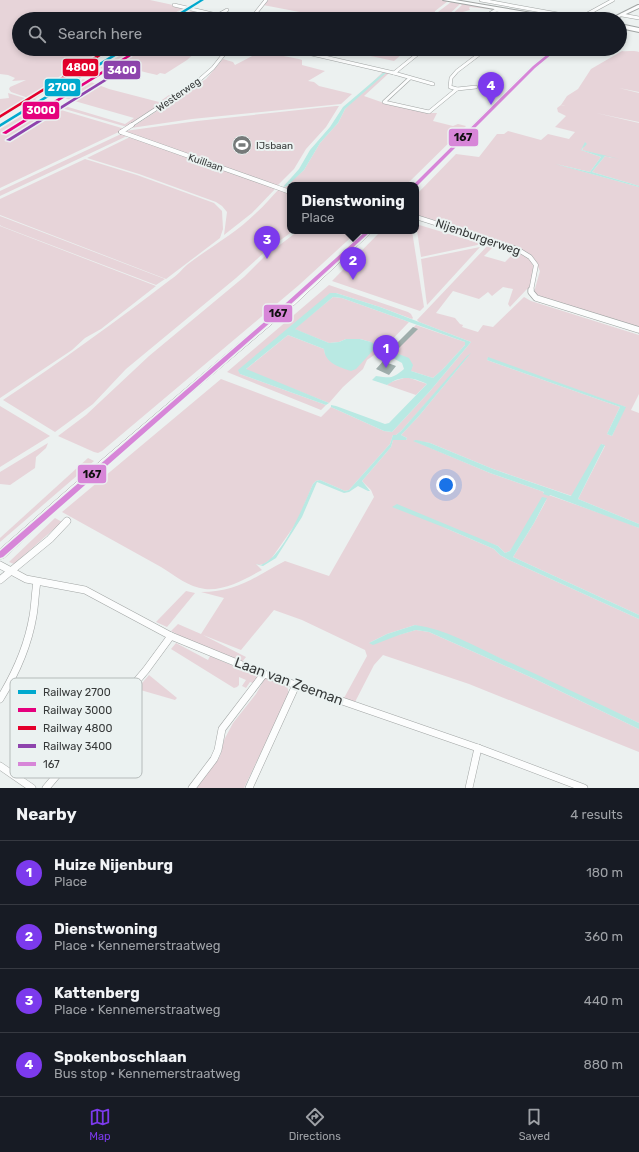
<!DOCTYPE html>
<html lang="en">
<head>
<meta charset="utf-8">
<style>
	:root { --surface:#171b24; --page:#242831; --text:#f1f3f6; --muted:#9ea1a6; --line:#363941; --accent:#7c3aed }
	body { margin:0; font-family:Rubik,sans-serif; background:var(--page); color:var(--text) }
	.you { position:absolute; left:446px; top:485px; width:14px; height:14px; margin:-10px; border:3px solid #fff; border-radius:50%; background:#1a73e8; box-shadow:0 0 0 6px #1a73e833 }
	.badge { display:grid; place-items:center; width:26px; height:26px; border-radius:50%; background:var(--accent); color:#fff; font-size:13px; font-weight:700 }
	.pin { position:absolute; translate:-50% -33px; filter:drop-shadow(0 1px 2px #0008) }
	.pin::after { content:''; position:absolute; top:21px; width:14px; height:12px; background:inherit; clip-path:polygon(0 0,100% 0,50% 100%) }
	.popup { position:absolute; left:287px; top:182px; width:132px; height:52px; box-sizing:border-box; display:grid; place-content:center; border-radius:8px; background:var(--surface); filter:drop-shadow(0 1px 3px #0005); font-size:13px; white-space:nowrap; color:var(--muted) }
	.popup b { font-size:15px; color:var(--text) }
	.popup::after { content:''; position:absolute; left:50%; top:100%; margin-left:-8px; border:8px solid transparent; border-top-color:var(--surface) }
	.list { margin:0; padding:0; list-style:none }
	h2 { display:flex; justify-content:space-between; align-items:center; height:52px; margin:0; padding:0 16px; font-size:17px }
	h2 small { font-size:13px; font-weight:400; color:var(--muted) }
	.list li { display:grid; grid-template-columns:26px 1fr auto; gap:12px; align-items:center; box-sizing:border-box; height:64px; padding:0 16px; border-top:1px solid var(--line) }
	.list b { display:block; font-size:15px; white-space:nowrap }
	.list p { margin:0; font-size:13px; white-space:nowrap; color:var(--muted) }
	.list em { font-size:13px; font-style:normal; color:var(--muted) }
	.icon { flex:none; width:22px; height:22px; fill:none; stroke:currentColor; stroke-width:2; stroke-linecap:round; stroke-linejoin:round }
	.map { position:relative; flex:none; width:639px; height:788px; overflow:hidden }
	.search { position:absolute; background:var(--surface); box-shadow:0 2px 6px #0003; left:12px; right:12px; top:12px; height:44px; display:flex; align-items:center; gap:10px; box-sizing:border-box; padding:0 14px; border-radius:22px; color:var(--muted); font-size:15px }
	.sheet { height:308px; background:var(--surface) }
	nav { display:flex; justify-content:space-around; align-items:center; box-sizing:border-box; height:56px; border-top:1px solid var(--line); background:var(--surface); font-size:11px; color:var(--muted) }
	nav a { display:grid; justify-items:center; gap:2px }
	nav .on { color:var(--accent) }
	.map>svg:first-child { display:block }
	.green { fill:#e7d4d9; fill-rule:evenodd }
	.water { fill:#b9e9e3 }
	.building { fill:#9faeac }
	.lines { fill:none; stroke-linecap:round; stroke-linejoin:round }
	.street-far3-casing { stroke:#a1a5a4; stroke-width:4 }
	.street-far2-casing { stroke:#a1a5a4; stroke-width:5 }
	.street-far1-casing { stroke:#a1a5a4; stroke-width:7 }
	.street-casing { stroke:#a1a5a4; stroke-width:8 }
	.secondary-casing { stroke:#a1a5a4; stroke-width:2 }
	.primary-casing { stroke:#a1a5a4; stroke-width:1 }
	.highway-casing { stroke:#a1a5a4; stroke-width:2 }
	.street-far3 { stroke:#fcfdfd; stroke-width:3 }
	.street-far2 { stroke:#fcfdfd; stroke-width:4 }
	.street-far1 { stroke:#fcfdfd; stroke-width:5.5 }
	.street { stroke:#fcfdfd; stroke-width:7 }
	.secondary { fill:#fcfdfd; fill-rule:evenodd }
	.primary { fill:#fcfdfd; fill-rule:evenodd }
	.highway { fill:#fcfdfd; fill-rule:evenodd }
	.bus-1-casing { stroke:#ebf2f1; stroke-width:3 }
	.bus-1 { fill:#d786d8; fill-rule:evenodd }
	.rail-1-casing { stroke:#ebf2f1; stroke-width:3 }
	.rail-2-casing { stroke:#ebf2f1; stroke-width:3 }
	.rail-3-casing { stroke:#ebf2f1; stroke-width:3 }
	.rail-4-casing { stroke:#ebf2f1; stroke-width:3 }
	.rail-1 { fill:#00a9ce; fill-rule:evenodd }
	.rail-2 { fill:#e5007d; fill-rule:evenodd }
	.rail-3 { fill:#e4002b; fill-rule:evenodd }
	.rail-4 { fill:#8e44ad; fill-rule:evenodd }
	.labels { text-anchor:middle; stroke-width:4; stroke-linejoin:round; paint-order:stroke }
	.far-street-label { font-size:10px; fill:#373a3a; stroke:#ebf2f1 }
	.far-poi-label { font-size:10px; fill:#373a3a; stroke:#ebf2f1; text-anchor:start }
	.street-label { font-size:12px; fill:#373a3a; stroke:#ebf2f1 }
	.near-street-label { font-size:14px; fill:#373a3a; stroke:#ebf2f1 }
	.key { fill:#ebf2f1; stroke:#b5bbba; stroke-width:1 }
	.key-label { font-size:11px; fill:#373a3a }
	.line-badge { stroke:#ebf2f1; stroke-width:1.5 }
	.badge-label { font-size:11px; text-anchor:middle; font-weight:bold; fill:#fff }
	.pale-badge-label { font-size:11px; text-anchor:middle; font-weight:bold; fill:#111 }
</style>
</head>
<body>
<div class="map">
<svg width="639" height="788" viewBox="0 0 639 788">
	<rect width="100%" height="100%" fill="#ecf1f0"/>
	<!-- green -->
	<g class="green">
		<polygon points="0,0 150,0 187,8 169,18 183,8 165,19 19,19 19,49 115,49 53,87 38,84 52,87 35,99 37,101 11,92 9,89 10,87 26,80 12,81 15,78 8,75 0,74"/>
		<polygon points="268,0 441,0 448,1 435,11 434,19 336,19 263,5"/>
		<path d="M451,2L509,11L470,7L469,8L470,10C465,11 455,14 453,19H447L462,5L460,4L444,19H437L438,12Z"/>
		<polygon points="192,10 231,19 205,19 191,16 186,19 178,19"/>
		<path d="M130,49H199L187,60L165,74L160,73L157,75C146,73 114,63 106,68L110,71L100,68Z"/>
		<polygon points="338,49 408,49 394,61"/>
		<path d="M622,51C628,52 633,50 639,52V92L619,88L639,93V122L596,113L639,123V186L592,172L605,156L612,158L582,150L585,144L581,150L601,157L590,172L556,164L639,187V327L538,297L534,292L540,271L534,259L527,253L491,238L416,215V195L456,154L479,157L497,134H504L508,131L541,140L548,134L569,139L575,132L555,127L566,116L558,112L557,108L561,105L565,106L561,105L567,96L578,89L591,69Z"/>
		<polygon points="268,53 299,59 302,60 302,65 325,71 308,81 314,82 319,86 352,94 341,104 192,119 131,128 206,79 223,59 233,62 235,65 256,54 264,55"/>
		<polygon points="383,72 391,74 388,74 364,96 384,103 430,113 437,113 433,121 453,126 458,124 466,126 406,185 290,185 290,190 284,188 304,170 320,143 338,123 345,109"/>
		<polygon points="83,79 109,89 159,102 169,95 175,95 127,127 44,103 48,101 125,124 134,118 57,96"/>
		<polygon points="8,93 31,100 0,119 0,99 9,98"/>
		<polygon points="41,104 125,129 0,188 0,129"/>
		<polygon points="336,106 339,106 326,127 306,149 294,169 277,186 132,135 125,131 197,121"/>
		<polygon points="121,134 127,136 0,196 0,191"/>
		<polygon points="130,137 276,188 252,213 224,235 227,212 222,206 216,202 139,174 87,158"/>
		<polygon points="85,159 137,175 214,203 222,211 223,229 220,238 166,279 0,215 0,199"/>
		<path d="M279,189L290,193V231H293L267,250L236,278L126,369L93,404L55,432L3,400C60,362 115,322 170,280C177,276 182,269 188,264C210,247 236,233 256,213C264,206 271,197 279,189Z"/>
		<polygon points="0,216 165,279 156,285 1,226 0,225"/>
		<polygon points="416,224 482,244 421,257"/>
		<polygon points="0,226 156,286 101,329 85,338 72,350 0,398"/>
		<polygon points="298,231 358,231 299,285 102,451 98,453 94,452 58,436 86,415 149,356 244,277 264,257"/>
		<polygon points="381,231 412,231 424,307 420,311 332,281"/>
		<path d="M491,242L513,249L511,251L505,252L504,249L494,246L484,256L505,262L517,250C538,263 535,267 529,290L527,289L510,307L508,304L513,289L503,287L492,296L488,292L479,299L453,291L436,313L455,318L460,324L463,325L462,327L478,332L483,325L493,327L524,297L531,301L639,335V394L631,410L639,413V524L578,499L605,446L602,444L572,496L493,469L430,443L414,441L490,473L544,492L543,493L625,522L639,528V615L513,557L534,523L547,499L510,551L505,553L498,546L443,527L494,549L500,555L509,560L639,619V723L471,645L415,625L387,634L369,643L416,630L429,632L537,680L639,729V752L469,684L383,655L374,665L355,702L344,698L367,656L365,650L302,620L274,610L241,650L203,635L246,657L242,662L193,643L171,631L178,624L201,634L224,598L201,592C238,592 254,577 285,561L329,576L374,497L371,490L362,481L391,447L393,440H406L407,438L401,435L418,417L470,354L401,431L396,435H393L390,444L349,490L345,491L320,480L316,481L313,484L297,522L271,559L264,564L259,565L256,564L262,570C245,579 225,591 205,589C188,587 176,576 161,567C128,549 95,530 62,512L221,379L321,417L331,407L384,431L392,432L430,391L471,342L419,322L417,320ZM488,358L625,407L612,436L607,434L620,407L487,360Z"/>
		<polygon points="480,247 427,305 421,259"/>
		<polygon points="329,285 408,312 411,314 413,318 412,319 380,307 336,293 331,293 240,374 326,405 321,410 227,372"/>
		<polygon points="333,297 342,298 409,322 383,349 367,360 363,369 343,387 329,403 245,370 288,335 324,349 325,354 371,342 360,339 346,339 339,342 329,343 294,329"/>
		<polygon points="416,325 465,342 465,345 444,368 433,378 411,371 396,353 393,354 390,350"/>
		<polygon points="407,377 427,384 416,395 387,385 391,382"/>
		<polygon points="0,406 50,436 0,467"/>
		<polygon points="48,443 46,448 36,457 35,468 10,485 0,484 0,472"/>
		<polygon points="88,458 94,461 0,542 0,538"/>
		<polygon points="55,518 62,522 14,564 9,562"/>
		<polygon points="186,591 195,593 167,627 156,622"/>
		<polygon points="176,643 208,660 210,656 255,675 257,677 253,683 250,682 246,688 242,686 246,680 239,677 239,685 237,687 234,688 171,649"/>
		<polygon points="149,675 177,698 175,700 137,689"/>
		<polygon points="265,678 287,686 289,694 244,788 196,788 220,756 224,740 233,723 256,694"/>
	</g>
	<!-- water -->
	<g class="water">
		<polygon points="383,73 386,73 345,109 338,123 320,143 304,170 287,186 283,187 299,169 310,150 330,127 343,107"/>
		<polygon points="585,142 587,144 582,149 582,150 620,159 605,156 592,172 639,186 639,187 555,164 590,172 601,157 581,150"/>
		<path d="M330,293H336L380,307L471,342L430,391L392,432L384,431L331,407V405L336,406L385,424L389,423L427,384C411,377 402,375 387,385L372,380L376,376C391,378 392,379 404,369L402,363L391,357V355L396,353L409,358L413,365L411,371L433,378L444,368L465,345V342L342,298L333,297L295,329L329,343L339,342L346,339H360L371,342L377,346L356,369L351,371C339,367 325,363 324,349L288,335L246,369L329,403L326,405L240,374L238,370Z"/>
		<path d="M471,353L418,417L401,435L407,438L406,440H393L391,447L362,481L370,491H368L358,486L349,492L344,493L317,482L302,517L276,558L263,566L255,564L261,565C284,556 303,506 313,484L316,481L320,480L345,491L349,490L390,444L393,435H396L401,431L467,356Z"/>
		<polygon points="488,357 626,407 612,436 607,434 620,407 487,360"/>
		<polygon points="416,440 430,443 493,469 571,496 601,444 605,445 578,499 639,524 639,528 550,495 549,496 543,494 544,492 490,473 413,441"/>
		<polygon points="542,497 547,498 534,523 513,557 639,615 639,619 509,560 500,555 494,549 443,527 392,507 397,504 498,546 505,553 510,551"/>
		<path d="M415,625C445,629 473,645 500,658C547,679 593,701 639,723V729L537,680L429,632L416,630L399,635L373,645L369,643L387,634Z"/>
	</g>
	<!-- building -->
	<g class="building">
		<polygon points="413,327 418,329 397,350 392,348"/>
		<polygon points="384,360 390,362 388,363 396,366 389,375 376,369"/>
	</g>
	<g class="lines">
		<defs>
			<g id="street-far3">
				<polyline points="481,0 580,18 613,0"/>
				<polyline points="174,5 234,19"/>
				<polyline points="218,15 227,10"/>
				<polyline points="622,15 639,18"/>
				<polyline points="251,19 266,0"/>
				<polyline points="481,19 496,10 533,16 535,18 534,19"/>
				<polyline points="290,49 394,73 433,84"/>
				<polyline points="537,49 552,52"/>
				<polyline points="394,73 420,52 430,49"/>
				<polyline points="410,78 384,102 429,112 457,89"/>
				<polyline points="476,87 457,89 450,87 451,78 457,71 486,49"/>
				<polyline points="130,126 197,82 213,68 228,49"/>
			</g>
			<g id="street-far2">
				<polyline points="121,132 290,192"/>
				<polyline points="121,132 132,125"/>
				<polyline points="416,217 517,249 530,257 536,265 531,291"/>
			</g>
			<polyline id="street-far1" points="531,290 531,292 536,298 639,330"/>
			<g id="street">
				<polyline points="0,565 26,579 85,590 171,636 264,674 478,748 584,788"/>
				<polyline points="0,580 50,539 67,521"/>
				<path d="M0,699C16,673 28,646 33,616C35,605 35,593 37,582"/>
				<polyline points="0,766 32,788"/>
				<polyline points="46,788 146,670 171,636"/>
				<polyline points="192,788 214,759 218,750 222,729 264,674"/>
				<polyline points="249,788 296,685"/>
				<polyline points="469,788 478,748"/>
			</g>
			<polygon id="secondary" points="638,5 639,5 639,8 615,19 610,19"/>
			<g id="primary">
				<polygon points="553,49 559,49 536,68 417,186 412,185 532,66"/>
				<polygon points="365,231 373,231 293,306 104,467 4,558 0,559 0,549 98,463 287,302"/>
			</g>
			<g id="highway">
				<polygon points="443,0 455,0 556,17 553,15 556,13 581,19 562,18 564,19 551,19"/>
				<polygon points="620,24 639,28 639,32 620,28"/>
			</g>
		</defs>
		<!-- street-far3 casing -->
		<use href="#street-far3" class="street-far3-casing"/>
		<!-- street-far2 casing -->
		<use href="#street-far2" class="street-far2-casing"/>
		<!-- street-far1 casing -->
		<use href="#street-far1" class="street-far1-casing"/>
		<!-- street casing -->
		<use href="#street" class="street-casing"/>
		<!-- secondary casing -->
		<use href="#secondary" class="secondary-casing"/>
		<!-- primary casing -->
		<use href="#primary" class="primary-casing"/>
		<!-- highway casing -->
		<use href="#highway" class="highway-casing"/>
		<!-- street-far3 -->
		<use href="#street-far3" class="street-far3"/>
		<!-- street-far2 -->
		<use href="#street-far2" class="street-far2"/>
		<!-- street-far1 -->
		<use href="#street-far1" class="street-far1"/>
		<!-- street -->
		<use href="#street" class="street"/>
		<!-- secondary -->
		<use href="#secondary" class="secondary"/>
		<!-- primary -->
		<use href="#primary" class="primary"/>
		<!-- highway -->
		<use href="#highway" class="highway"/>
		<defs>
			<g id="bus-1">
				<polygon points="554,49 558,49 535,68 417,186 416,185 413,185 533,66"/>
				<polygon points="366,231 371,231 280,314 3,557 0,558 0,551 276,312"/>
			</g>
		</defs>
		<!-- bus-1 casing -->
		<use href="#bus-1" class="bus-1-casing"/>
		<!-- bus-1 -->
		<use href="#bus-1" class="bus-1"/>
		<defs>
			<g id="rail-1">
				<polygon points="200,0 204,0 174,19 169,19"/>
				<polygon points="122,49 127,49 0,127 0,124"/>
			</g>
			<polygon id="rail-2" points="128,55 131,56 6,134 2,133"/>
			<polygon id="rail-3" points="107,49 112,49 0,118 0,115"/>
			<polygon id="rail-4" points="132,62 135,63 10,141 6,140"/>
		</defs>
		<!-- rail-1 casing -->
		<use href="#rail-1" class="rail-1-casing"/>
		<!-- rail-2 casing -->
		<use href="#rail-2" class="rail-2-casing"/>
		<!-- rail-3 casing -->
		<use href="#rail-3" class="rail-3-casing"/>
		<!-- rail-4 casing -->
		<use href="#rail-4" class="rail-4-casing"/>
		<!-- rail-1 -->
		<use href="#rail-1" class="rail-1"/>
		<!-- rail-2 -->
		<use href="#rail-2" class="rail-2"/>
		<!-- rail-3 -->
		<use href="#rail-3" class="rail-3"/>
		<!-- rail-4 -->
		<use href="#rail-4" class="rail-4"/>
	</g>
	<!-- icons -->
	<defs>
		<symbol id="stadium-disc" viewBox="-11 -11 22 22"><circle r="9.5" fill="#767a7a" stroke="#ebf2f1"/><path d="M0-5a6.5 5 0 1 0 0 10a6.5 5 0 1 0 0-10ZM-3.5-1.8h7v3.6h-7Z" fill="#fff"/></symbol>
	</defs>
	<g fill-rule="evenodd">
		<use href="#stadium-disc" x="231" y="134" width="22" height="22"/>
	</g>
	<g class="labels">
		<!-- far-street labels -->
		<g class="far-street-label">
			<text transform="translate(178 94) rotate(-35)" y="4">Westerweg</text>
			<text transform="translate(206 162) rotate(19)" y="4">Kuillaan</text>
		</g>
		<!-- far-poi labels -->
		<g class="far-poi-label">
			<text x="256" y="149">IJsbaan</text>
		</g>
		<!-- street labels -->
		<g class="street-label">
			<text transform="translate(478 237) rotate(19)" y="4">Nijenburgerweg</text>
		</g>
		<!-- near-street labels -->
		<g class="near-street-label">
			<text transform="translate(289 681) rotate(20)" y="5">Laan van Zeeman</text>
		</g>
	</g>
	<!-- legend -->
	<rect x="10" y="678" width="132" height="100" rx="6" class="key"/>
	<rect x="18" y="690" width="18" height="4" fill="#00a9ce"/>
	<rect x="18" y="708" width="18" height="4" fill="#e5007d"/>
	<rect x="18" y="726" width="18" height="4" fill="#e4002b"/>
	<rect x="18" y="744" width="18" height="4" fill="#8e44ad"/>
	<rect x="18" y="762" width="18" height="4" fill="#d786d8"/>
	<g class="key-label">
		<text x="43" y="696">Railway 2700</text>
		<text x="43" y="714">Railway 3000</text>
		<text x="43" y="732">Railway 4800</text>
		<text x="43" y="750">Railway 3400</text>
		<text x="43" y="768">167</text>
	</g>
	<g class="line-badge">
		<rect x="62" y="58" width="37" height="19" rx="4" fill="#e4002b"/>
		<rect x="103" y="60" width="38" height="20" rx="4" fill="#8e44ad"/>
		<rect x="44" y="78" width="37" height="19" rx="4" fill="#00a9ce"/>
		<rect x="22" y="101" width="38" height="19" rx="4" fill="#e5007d"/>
		<rect x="448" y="128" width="31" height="19" rx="4" fill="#d786d8"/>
		<rect x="263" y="304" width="30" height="19" rx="4" fill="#d786d8"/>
		<rect x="77" y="464" width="30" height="20" rx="4" fill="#d786d8"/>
	</g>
	<g class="badge-label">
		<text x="81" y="71">4800</text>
		<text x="122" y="74">3400</text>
		<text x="62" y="91">2700</text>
		<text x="41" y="114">3000</text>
	</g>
	<g class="pale-badge-label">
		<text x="463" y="141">167</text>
		<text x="278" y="317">167</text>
		<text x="92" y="478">167</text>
	</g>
</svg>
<div class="you"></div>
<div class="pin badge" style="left:386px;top:368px">1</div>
<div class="pin badge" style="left:353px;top:280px">2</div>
<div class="popup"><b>Dienstwoning</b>Place</div>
<div class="pin badge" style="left:267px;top:259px">3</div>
<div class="pin badge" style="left:491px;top:105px">4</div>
<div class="search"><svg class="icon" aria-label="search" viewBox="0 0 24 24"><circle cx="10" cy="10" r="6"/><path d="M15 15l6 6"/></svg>Search here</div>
</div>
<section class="sheet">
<h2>Nearby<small>4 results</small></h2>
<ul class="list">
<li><span class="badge">1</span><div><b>Huize Nijenburg</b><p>Place</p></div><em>180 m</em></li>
<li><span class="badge">2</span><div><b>Dienstwoning</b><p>Place · Kennemerstraatweg</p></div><em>360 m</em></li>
<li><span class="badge">3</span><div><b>Kattenberg</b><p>Place · Kennemerstraatweg</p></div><em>440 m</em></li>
<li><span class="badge">4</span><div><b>Spokenboschlaan</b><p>Bus stop · Kennemerstraatweg</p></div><em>880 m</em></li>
</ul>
</section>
<nav>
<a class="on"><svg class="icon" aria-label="map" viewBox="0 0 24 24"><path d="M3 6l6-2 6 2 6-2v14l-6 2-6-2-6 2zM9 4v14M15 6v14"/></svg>Map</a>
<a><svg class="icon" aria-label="directions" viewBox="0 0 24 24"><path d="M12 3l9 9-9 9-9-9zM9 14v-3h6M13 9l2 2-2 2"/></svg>Directions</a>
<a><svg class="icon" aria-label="saved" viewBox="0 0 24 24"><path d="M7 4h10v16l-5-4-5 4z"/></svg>Saved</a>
</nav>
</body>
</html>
